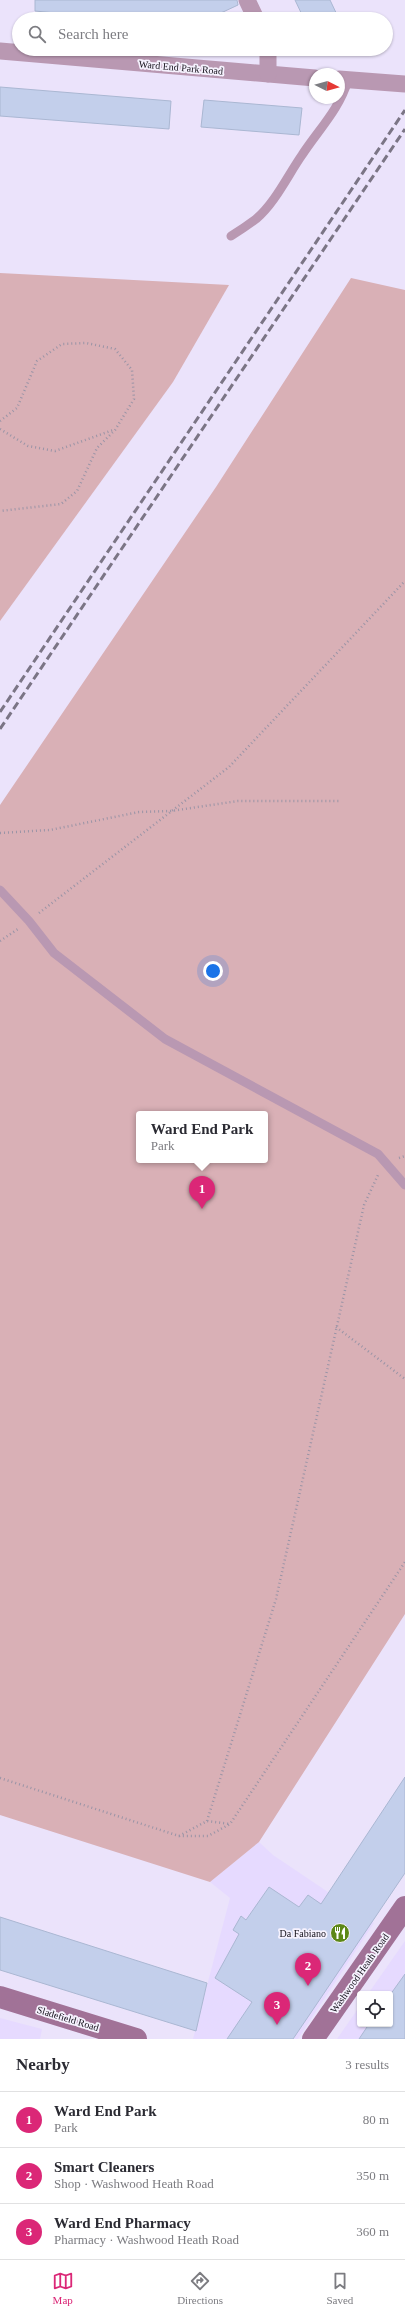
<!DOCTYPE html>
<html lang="en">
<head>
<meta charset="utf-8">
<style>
	:root { --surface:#fff; --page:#f2f2f3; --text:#2b2b33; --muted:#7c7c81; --line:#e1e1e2; --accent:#db2777 }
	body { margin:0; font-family:Georgia,serif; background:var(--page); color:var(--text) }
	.controls { position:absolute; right:12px; bottom:12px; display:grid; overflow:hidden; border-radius:4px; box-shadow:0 1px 3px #0004 }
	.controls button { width:36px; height:36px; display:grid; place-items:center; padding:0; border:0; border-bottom:1px solid var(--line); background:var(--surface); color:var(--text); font:20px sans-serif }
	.compass { position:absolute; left:309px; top:68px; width:36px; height:36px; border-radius:50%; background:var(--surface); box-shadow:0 1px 3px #0004; rotate:96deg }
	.you { position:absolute; left:213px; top:971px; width:14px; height:14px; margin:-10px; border:3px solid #fff; border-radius:50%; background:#1a73e8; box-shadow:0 0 0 6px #1a73e833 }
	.badge { display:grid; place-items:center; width:26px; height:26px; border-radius:50%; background:var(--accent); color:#fff; font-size:13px; font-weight:700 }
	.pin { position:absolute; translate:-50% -33px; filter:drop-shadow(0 1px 2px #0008) }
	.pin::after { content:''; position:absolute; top:21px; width:14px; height:12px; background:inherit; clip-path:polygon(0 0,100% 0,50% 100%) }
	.popup { position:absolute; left:136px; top:1111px; width:132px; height:52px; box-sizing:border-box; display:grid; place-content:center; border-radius:4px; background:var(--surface); filter:drop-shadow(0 1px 3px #0005); font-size:13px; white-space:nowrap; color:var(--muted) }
	.popup b { font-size:15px; color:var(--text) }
	.popup::after { content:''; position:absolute; left:50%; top:100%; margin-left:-8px; border:8px solid transparent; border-top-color:var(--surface) }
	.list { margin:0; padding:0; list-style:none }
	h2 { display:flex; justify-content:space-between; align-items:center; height:52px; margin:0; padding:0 16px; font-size:17px }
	h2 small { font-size:13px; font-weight:400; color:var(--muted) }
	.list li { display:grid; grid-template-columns:26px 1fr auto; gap:12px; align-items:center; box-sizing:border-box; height:56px; padding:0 16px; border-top:1px solid var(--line) }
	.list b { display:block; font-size:15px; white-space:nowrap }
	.list p { margin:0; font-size:13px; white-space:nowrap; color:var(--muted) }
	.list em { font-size:13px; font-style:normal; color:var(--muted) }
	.icon { flex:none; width:22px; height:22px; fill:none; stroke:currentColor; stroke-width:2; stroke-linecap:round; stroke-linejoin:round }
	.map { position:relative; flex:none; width:405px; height:2039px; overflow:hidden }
	.search { position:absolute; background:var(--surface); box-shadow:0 1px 3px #0004; left:12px; right:12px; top:12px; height:44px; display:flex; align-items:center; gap:10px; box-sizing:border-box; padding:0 14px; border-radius:22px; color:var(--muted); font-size:15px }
	.sheet { height:220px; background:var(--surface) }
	nav { display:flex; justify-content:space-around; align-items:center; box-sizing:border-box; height:56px; border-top:1px solid var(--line); background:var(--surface); font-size:11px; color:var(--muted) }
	nav a { display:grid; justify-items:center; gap:2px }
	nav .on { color:var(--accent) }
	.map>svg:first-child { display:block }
	.built { fill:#e6daff }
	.green { fill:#d9b0b6; fill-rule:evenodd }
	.building { fill:#c3cfeb; stroke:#aab7d2 }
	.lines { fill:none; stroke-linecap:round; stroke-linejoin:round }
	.path { stroke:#9a94a6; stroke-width:2.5; stroke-dasharray:1 3; stroke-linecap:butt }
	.lane { stroke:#b998b2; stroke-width:9 }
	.street { stroke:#b998b2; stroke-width:17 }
	.secondary { stroke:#a17297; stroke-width:22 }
	.rail { stroke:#7b7585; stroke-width:3; stroke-dasharray:8 4; stroke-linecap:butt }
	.labels { text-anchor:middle; stroke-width:3.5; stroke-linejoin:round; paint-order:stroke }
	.street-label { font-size:10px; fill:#131019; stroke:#f6f2fe }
	.poi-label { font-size:10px; fill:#131019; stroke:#f6f2fe; text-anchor:end }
</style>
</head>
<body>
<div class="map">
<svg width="405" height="2039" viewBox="0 0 405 2039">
	<rect width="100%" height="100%" fill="#ebe3fb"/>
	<!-- built -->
	<g class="built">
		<polygon points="259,1842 273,1855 374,1923 298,2039 193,2039 230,1898 210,1882"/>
		<polygon points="405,1941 405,2039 337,2039 360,2006 360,2024 390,2024 390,1994 368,1994"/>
		<polygon points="0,2018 42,2029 40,2039 0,2039"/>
	</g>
	<!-- green -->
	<g class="green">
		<polygon points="0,273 229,285 173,382 0,621"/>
		<path d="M351,278L405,290V1614L259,1842L210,1882L0,1815V805L216,487ZM139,1114H265V1160H139Z"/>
	</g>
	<!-- building -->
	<g class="building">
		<polygon points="35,0 237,0 238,5 208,19 95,19 95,17 35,11"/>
		<polygon points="295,0 330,0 339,19 304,19"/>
		<polygon points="0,87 171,101 169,129 0,116"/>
		<polygon points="204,100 302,108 299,135 201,127"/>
		<polygon points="405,1777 405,1873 312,2011 293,2039 227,2039 252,2002 215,1978 239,1934 233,1930 241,1916 246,1920 269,1887 299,1907 308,1895 321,1904"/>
		<polygon points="0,1917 207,1983 196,2031 0,1970"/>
		<polygon points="405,1974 405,2039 359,2039 369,2024 390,2024 390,1995"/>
	</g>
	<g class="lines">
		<!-- path -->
		<g class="path">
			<polyline points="0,421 17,408 37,361 62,344 86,343 115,349 132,370 134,399 115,430 97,448 77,491 61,504 0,511"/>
			<polyline points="0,429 28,446 55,451 113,430"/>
			<polyline points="0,833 50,830 139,812 171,811 238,801 340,801"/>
			<polyline points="39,913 229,767 405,581"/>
			<polyline points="0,941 18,929"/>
			<polyline points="399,1158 405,1156"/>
			<polyline points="336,1327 405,1379"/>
			<polyline points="0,1778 179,1836 208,1836 230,1824 405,1562"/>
			<polyline points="207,1821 276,1599 364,1205 378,1175"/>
			<polyline points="179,1836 207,1821 230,1824"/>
		</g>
		<!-- lane -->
		<g class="lane">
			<path d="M231,236C239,231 248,225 256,219C275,203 288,175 302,155C319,129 339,110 348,80"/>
			<polyline points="0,890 29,921 54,953 165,1039 378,1154 405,1185"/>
		</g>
		<!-- street -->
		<g class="street">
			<polyline points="247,0 256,19"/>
			<polyline points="0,51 315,78"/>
			<polyline points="268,74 268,49"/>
			<polyline points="339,79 405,84"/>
		</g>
		<!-- secondary -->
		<g class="secondary">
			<polyline points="0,1997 136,2039"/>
			<polyline points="313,2039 405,1907"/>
		</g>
		<!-- rail -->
		<g class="rail">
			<polyline points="0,712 405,110"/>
			<polyline points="0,729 405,129"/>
		</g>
	</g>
	<!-- icons -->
	<defs>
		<symbol id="restaurant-disc" viewBox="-11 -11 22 22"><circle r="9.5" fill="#5c8816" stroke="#f6f2fe"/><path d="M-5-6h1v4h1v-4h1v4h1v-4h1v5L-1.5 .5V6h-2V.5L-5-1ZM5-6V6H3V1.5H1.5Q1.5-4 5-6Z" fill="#fff"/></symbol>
	</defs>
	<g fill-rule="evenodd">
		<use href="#restaurant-disc" x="329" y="1922" width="22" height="22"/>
	</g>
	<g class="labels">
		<!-- street labels -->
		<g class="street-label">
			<text transform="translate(181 67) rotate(5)" y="4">Ward End Park Road</text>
			<text transform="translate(359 1973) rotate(-55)" y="4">Washwood Heath Road</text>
			<text transform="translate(68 2018) rotate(17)" y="4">Sladefield Road</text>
		</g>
		<!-- poi labels -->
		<g class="poi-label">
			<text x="326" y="1937">Da Fabiano</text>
		</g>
	</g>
</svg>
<div class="controls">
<button><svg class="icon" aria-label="locate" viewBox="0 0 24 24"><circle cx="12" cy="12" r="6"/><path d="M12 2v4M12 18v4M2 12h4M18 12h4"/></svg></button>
</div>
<svg class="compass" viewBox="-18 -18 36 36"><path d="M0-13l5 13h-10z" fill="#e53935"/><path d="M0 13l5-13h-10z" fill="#7c7c81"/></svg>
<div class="you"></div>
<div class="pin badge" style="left:202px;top:1209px">1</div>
<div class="popup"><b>Ward End Park</b>Park</div>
<div class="pin badge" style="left:308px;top:1986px">2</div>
<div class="pin badge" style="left:277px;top:2025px">3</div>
<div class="search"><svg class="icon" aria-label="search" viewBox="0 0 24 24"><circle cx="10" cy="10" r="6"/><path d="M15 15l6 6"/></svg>Search here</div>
</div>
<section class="sheet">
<h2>Nearby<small>3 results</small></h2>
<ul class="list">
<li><span class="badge">1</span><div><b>Ward End Park</b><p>Park</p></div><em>80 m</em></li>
<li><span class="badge">2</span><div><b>Smart Cleaners</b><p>Shop · Washwood Heath Road</p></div><em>350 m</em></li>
<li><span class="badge">3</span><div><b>Ward End Pharmacy</b><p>Pharmacy · Washwood Heath Road</p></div><em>360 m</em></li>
</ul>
</section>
<nav>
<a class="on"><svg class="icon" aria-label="map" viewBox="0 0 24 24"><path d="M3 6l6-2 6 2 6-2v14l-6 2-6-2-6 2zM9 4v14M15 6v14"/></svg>Map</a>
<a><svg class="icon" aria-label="directions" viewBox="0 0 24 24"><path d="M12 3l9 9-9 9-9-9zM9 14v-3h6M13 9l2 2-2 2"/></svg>Directions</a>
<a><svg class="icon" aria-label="saved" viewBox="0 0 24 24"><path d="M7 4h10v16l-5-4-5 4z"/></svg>Saved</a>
</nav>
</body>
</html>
